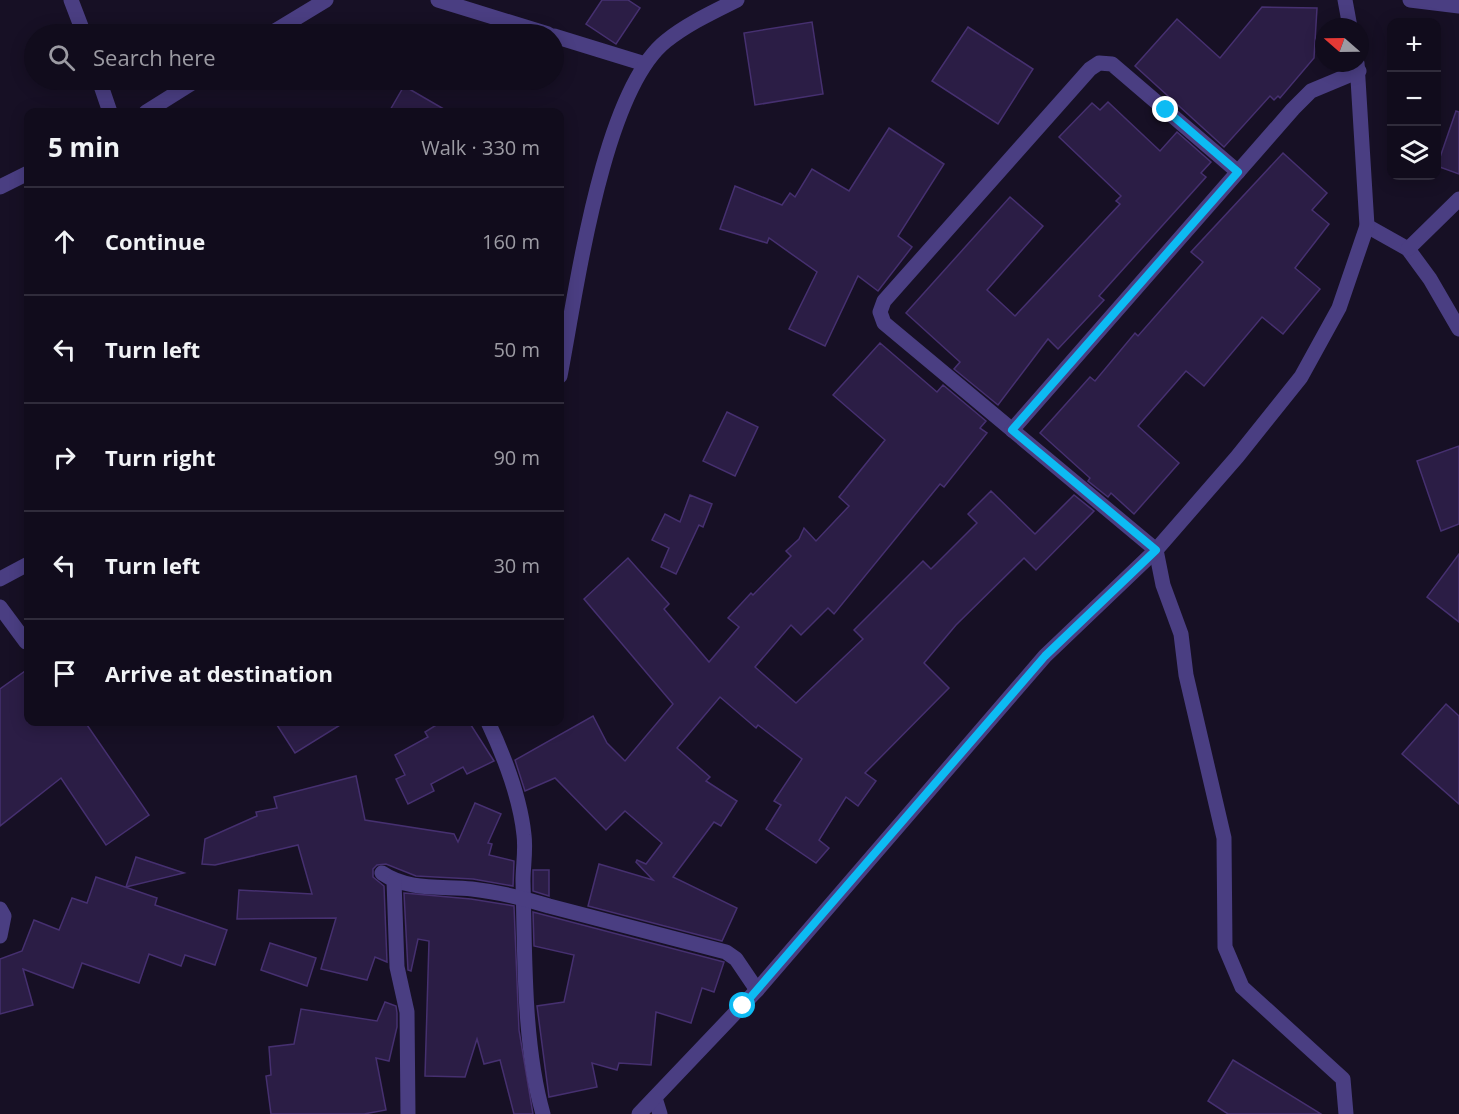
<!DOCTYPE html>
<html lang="en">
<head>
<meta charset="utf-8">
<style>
	:root { --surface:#110c1c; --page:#1e1a29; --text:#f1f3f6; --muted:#9c9ba3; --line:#302c3b }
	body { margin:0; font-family:"Open Sans",sans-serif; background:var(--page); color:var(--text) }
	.controls { position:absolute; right:18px; top:18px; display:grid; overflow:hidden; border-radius:12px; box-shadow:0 3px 15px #0003 }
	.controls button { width:54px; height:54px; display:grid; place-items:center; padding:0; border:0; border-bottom:2px solid var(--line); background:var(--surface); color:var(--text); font:30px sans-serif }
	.compass { position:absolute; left:1315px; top:18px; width:54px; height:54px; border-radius:50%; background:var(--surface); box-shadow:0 3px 15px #0003; rotate:290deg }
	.stop { position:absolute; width:18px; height:18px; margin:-14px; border:4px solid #0dbbf3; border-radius:50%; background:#fff }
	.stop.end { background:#0dbbf3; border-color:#fff; box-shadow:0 2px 6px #0008 }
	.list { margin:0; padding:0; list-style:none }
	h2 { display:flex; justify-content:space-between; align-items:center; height:78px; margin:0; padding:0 24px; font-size:26px }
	h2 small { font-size:20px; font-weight:400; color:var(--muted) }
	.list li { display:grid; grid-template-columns:39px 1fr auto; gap:18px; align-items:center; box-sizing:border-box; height:108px; padding:0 24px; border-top:2px solid var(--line) }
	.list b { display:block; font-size:22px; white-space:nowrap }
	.list em { font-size:20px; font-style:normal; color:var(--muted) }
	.icon { flex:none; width:33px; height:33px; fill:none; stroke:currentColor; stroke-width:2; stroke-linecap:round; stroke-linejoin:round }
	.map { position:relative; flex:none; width:1459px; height:1114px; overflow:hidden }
	.search { position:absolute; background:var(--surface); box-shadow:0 3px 15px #0003; left:24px; top:24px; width:540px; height:66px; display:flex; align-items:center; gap:15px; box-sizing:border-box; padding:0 21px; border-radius:33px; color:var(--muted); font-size:22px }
	.panel { position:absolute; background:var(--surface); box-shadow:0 3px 15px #0003; left:24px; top:108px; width:540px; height:618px; border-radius:12px }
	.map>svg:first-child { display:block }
	.building { fill:#2b1d45; stroke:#463070; stroke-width:1.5 }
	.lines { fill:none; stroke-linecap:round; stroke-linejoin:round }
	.minor { stroke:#4a3e82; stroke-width:15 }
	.tertiary { stroke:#4a3e82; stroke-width:15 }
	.route { stroke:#0dbbf3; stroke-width:8 }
</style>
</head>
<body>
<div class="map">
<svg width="1459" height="1114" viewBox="0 0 1459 1114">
	<rect width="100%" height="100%" fill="#171025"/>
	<!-- building -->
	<g class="building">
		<polygon points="602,0 628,0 640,8 616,44 586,24"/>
		<polygon points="1262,7 1317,8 1314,58 1280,98 1278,96 1274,100 1270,96 1224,147 1135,66 1177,19 1220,58"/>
		<polygon points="812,22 823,94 755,105 744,33"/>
		<polygon points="968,27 1033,69 998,124 932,81"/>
		<polygon points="404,86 449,112 389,112"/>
		<polygon points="1108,102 1160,151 1177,132 1211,162 1201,173 1206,177 1099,296 1104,300 1058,349 1048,339 998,405 954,369 960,362 906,313 1010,197 1043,226 987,290 1015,316 1120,204 1116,201 1121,196 1059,137 1092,103 1100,110"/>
		<polygon points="1456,111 1459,112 1459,174 1437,166"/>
		<polygon points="889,128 944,164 898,236 912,247 878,291 858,276 825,346 789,329 817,272 769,238 767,243 720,229 735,186 782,205 790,193 795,197 812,169 849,191"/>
		<polygon points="1283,153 1327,193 1312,210 1329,224 1295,268 1320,289 1283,334 1262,317 1204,386 1186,371 1138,426 1179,463 1134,514 1111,493 1108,497 1088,481 1090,478 1040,433 1090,377 1095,381 1135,333 1138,336 1203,262 1191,252"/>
		<polygon points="880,343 937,392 943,385 986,421 980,428 987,433 944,487 940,484 834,614 828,608 801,635 791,625 755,667 796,703 863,639 854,630 923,561 931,569 977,523 968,514 991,491 1035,534 1074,495 1094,511 1036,570 1024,558 956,625 924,663 949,688 865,773 876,781 858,806 846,797 819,840 829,848 816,863 766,829 781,805 774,801 802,759 758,725 756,728 720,697 677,748 710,777 706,781 737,801 721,826 714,822 673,877 737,908 722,941 588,906 599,864 653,880 636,862 637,860 646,864 662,843 625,811 606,830 555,778 525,791 515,760 593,716 607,743 625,761 673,704 584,599 628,558 669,604 664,609 709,662 739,627 728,618 751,593 753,595 791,556 786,551 799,539 804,528 816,541 849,506 839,497 885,440 833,395"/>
		<polygon points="727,412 758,427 735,476 703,461"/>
		<polygon points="1459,446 1459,524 1441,531 1417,461"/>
		<polygon points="690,495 712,504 703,527 699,525 676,574 661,567 669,548 652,540 665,514 680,522"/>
		<polygon points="1459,554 1459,622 1427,597"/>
		<polygon points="28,669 28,722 85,722 149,815 106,845 61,778 0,826 0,689"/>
		<polygon points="1446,704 1459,716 1459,804 1402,754"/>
		<polygon points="275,722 345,722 295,753"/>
		<polygon points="441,722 469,722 494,761 467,774 463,767 431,784 434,791 408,804 396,779 405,775 395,755 428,737 425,732"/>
		<polygon points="356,776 365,820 454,834 458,842 475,803 501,814 488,843 492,844 489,855 514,861 513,886 473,879 416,876 386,864 377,865 373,869 373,877 384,886 387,962 375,957 367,980 321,969 336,918 237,919 239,890 312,894 298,845 215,865 202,864 205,839 257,816 256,812 277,808 274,797"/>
		<polygon points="136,857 184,873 126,887"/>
		<polygon points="533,870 549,870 549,896 533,891"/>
		<polygon points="96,877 157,898 155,905 227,930 215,965 185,955 181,966 149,954 139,983 82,963 73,988 23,969 33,1005 0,1014 0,959 22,951 34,920 59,930 72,898 87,903"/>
		<polygon points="404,893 471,899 514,906 519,1030 533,1114 514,1114 500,1060 484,1064 477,1039 465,1077 425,1076 429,941 418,939 411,971 408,970"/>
		<polygon points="533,912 724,962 714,992 702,988 691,1023 656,1012 651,1065 619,1063 617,1070 592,1063 597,1087 549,1097 537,1006 564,1002 574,955 534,946"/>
		<polygon points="270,943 316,958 307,986 261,970"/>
		<polygon points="385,1002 396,1006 397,1013 397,1027 389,1061 376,1058 386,1110 364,1114 271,1114 266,1076 271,1075 269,1047 294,1044 301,1009 377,1021"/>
		<polygon points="1233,1060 1321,1114 1228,1114 1208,1101"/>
	</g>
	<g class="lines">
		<!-- minor -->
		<g class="minor">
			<polyline points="71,0 84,34"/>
			<polyline points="438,0 548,34"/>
			<polyline points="1410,0 1459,6"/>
			<polyline points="270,34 326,0"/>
			<polyline points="554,36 645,64"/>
			<polyline points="99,80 110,112"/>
			<polyline points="146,112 197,80"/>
			<polyline points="1238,172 1112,64 1099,63 1090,69 884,301 880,312 884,323 1156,550 1163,585 1181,634 1186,675 1224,838 1225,947 1242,987 1343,1079 1346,1114"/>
			<polyline points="0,187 28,173"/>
			<polyline points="1367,226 1408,249 1430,279 1459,329"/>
			<polyline points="1408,249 1459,199"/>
			<path d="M560,376C576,294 602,92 666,41C687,24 713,12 737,0"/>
			<polyline points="1012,430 1293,109 1311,91 1359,71"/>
			<polyline points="0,579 28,564"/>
			<polyline points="0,607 26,642"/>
			<path d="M488,722C504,756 520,796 524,835C526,850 523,866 523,881C525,954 523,1044 543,1114"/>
			<path d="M382,873C408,891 442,886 472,889C499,892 523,898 549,906L726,952L736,959L757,990"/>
			<polyline points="394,881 397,967 407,1012 408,1114"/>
			<polyline points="0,909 4,916 0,936"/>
			<polyline points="655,1098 660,1114"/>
		</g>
		<!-- tertiary -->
		<g class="tertiary">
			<polyline points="1345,0 1350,27"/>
			<polyline points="639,1114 757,990 1045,656 1156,550 1237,457 1301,377 1339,308 1367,226 1357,63"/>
		</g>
	</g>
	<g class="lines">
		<!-- route -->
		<polyline class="route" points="743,1006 1045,656 1156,550 1012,430 1238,172 1166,110"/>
	</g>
</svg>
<div class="controls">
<button>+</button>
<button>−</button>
<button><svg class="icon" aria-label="layers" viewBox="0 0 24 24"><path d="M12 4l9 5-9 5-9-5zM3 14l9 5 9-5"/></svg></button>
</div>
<svg class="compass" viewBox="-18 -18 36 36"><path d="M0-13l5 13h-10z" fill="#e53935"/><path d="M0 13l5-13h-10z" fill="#9c9ba3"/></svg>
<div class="stop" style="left:743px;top:1006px"></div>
<div class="stop end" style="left:1166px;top:110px"></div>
<div class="search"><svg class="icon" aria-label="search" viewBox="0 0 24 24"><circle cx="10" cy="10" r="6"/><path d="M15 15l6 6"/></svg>Search here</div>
<section class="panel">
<h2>5 min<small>Walk · 330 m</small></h2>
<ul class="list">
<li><svg class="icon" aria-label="ahead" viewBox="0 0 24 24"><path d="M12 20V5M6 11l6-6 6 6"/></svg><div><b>Continue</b></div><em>160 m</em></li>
<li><svg class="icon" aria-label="left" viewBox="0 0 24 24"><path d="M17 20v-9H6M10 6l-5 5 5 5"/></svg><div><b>Turn left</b></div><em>50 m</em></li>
<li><svg class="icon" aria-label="right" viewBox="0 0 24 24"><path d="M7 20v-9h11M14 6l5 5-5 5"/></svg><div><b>Turn right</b></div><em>90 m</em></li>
<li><svg class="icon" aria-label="left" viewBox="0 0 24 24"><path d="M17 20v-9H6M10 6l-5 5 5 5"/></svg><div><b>Turn left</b></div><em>30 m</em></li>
<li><svg class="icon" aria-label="arrive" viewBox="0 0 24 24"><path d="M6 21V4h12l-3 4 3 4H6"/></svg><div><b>Arrive at destination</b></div></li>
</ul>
</section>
</div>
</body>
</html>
